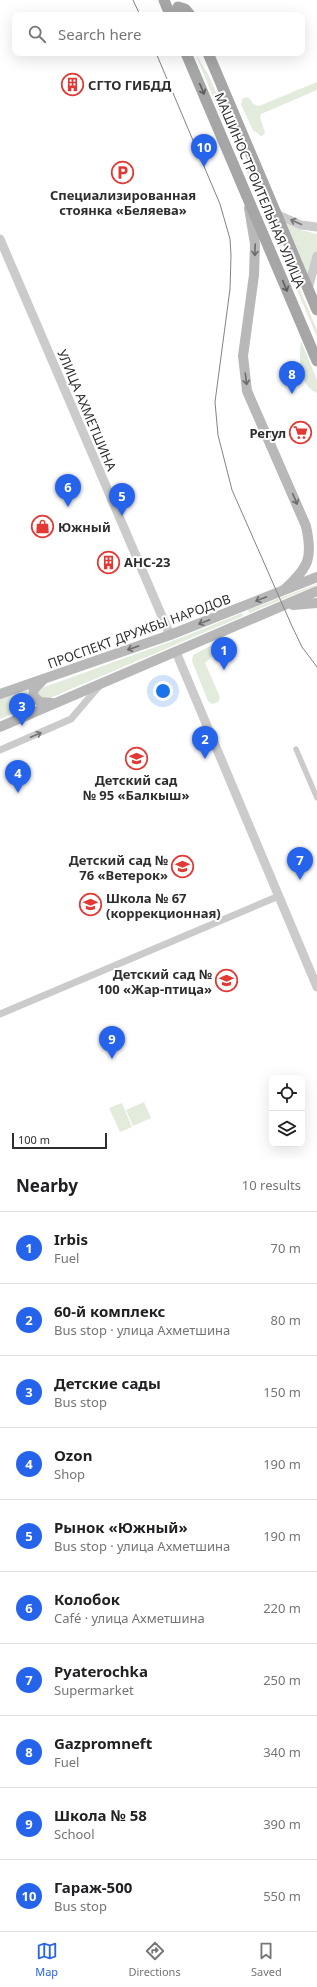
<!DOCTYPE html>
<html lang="en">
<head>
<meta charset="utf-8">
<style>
	:root { --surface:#fff; --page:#f6f6f6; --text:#202124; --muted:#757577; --line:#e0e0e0; --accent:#2563eb }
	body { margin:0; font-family:"Noto Sans",sans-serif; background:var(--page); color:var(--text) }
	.controls { position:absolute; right:12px; bottom:12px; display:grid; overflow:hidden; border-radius:8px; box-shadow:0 4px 16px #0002 }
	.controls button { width:36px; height:36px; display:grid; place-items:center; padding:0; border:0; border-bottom:1px solid var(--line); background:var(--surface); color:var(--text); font:20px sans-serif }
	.scale { position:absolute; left:12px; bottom:10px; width:95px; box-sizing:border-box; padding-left:4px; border:2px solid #2e2e2e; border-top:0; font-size:11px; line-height:14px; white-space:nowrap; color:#2e2e2e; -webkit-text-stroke:3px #fff; paint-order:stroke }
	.you { position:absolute; left:163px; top:691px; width:14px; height:14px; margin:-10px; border:3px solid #fff; border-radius:50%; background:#1a73e8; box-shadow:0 0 0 6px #1a73e833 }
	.badge { display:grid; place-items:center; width:26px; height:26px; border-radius:50%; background:var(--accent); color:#fff; font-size:13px; font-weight:700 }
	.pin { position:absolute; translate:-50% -33px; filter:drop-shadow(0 1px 2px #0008) }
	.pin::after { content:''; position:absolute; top:21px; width:14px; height:12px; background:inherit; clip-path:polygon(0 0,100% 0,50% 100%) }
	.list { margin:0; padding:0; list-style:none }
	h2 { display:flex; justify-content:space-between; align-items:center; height:52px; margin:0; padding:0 16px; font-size:17px }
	h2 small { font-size:13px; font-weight:400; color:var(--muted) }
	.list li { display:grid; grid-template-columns:26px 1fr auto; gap:12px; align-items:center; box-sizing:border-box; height:72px; padding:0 16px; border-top:1px solid var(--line) }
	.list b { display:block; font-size:15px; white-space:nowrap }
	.list p { margin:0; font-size:13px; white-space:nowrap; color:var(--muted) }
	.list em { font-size:13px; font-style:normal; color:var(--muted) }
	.icon { flex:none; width:22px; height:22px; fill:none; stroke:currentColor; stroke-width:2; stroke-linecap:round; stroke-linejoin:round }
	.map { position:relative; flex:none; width:317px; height:1159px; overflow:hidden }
	.search { position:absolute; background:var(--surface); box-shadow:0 4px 16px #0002; left:12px; right:12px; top:12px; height:44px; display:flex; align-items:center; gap:10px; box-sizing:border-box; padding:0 14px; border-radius:8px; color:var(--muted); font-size:15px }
	.sheet { height:772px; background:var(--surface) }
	nav { display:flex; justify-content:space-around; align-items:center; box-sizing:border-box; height:56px; border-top:1px solid var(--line); background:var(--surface); font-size:11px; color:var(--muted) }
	nav a { display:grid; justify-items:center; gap:2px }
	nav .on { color:var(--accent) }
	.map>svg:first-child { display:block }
	.green { fill:#e3ebdc }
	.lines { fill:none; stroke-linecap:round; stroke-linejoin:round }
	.pedestrian { stroke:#cbcbcb; stroke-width:5.5 }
	.minor { stroke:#cbcbcb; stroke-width:7 }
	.tertiary { stroke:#cbcbcb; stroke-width:9 }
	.secondary { stroke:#b8b8b8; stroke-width:10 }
	.primary { stroke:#a6a6a6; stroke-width:11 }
	.tram { stroke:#838383; stroke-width:1 }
	.oneway { stroke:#5e5e5e }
	.oneway2 { stroke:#757575 }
	.oneway3 { stroke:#6c6c6c }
	.labels { text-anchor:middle; stroke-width:4; stroke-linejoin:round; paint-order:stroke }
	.poi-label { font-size:13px; font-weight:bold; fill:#2e2e2e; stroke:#fff; text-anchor:start }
	.street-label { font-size:13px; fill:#2e2e2e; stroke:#fff }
</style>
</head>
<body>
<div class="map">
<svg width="317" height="1159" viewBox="0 0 317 1159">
	<rect width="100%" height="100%" fill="#fff"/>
	<!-- green -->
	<g class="green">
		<polygon points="195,53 209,76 317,330 317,337 232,137 220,114"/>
		<polygon points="317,82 317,90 261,114 260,117 265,133 263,135 261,136 253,130 241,105 242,99 246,97 250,99 253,104 259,106"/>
		<polygon points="285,220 301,230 317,234 317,250 308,274"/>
		<path d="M301,341L317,380V393C298,385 299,359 301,341Z"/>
		<polygon points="317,584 317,585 250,613 248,610"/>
		<polygon points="242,613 243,616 50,698 45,699 38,695 39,689 183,637"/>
		<polygon points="218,642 218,651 205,663 220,697 218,702 212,704 208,701 192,661 193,655"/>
		<polygon points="28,690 29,699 34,704 0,719 0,699"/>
		<polygon points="144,1102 151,1118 133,1126 126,1110"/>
		<polygon points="122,1103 132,1127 120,1132 109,1108"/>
	</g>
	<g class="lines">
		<!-- pedestrian -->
		<polyline class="pedestrian" points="296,749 317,798"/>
		<!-- minor -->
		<g class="minor">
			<polyline points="0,750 71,719 100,685"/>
			<polyline points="0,1014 279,896"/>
		</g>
		<!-- tertiary -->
		<g class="tertiary">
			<polyline points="276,214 301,225 317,227"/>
			<polyline points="0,239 170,635"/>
			<polyline points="308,289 317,256"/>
			<polyline points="176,652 317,987"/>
		</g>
		<!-- secondary -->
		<g class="secondary">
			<path d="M249,208L255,244L254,275L243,356L247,391L306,526C313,558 309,567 285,589"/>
			<polyline points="293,605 317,603"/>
			<polyline points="42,681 34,689 33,696 40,702 52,703"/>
			<polyline points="0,694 170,635 317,577"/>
			<polyline points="0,727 317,591"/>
		</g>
		<!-- primary -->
		<g class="primary">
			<polyline points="164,0 170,15"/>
			<polyline points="175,15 178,7 185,9 190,15"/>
			<polyline points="186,53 317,361"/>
			<polyline points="208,53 317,310"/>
		</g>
		<!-- tram -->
		<g class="tram">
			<polyline points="133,0 140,15"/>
			<polyline points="156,53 220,204 230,239 231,255 230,289 215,402 218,435 232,490 291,624 302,647 317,667"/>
		</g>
	</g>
	<!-- one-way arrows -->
	<defs><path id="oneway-shaft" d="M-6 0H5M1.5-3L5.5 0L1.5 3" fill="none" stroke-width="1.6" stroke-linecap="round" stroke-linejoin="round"/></defs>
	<g class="oneway">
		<use href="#oneway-shaft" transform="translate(202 89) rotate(67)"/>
		<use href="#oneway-shaft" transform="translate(285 286) rotate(67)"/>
	</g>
	<g class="oneway2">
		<use href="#oneway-shaft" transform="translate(296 222) rotate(-156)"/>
		<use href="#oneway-shaft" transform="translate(36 735) rotate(-23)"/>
	</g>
	<g class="oneway3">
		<use href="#oneway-shaft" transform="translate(255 250) rotate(92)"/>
		<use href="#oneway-shaft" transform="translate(246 379) rotate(83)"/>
		<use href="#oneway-shaft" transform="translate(295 499) rotate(67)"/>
		<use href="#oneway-shaft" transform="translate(261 599) rotate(158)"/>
		<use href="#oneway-shaft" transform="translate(204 622) rotate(158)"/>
		<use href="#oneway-shaft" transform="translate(133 648) rotate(161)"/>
	</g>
	<!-- icons -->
	<defs>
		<symbol id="building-ring" viewBox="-11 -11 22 22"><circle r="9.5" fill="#fff" stroke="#e23934" stroke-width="1.5"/><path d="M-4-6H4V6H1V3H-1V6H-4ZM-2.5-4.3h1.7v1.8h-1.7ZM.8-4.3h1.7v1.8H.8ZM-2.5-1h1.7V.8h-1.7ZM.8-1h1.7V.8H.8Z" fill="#e23934"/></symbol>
		<symbol id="parking-ring" viewBox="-11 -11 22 22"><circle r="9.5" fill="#fff" stroke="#e23934" stroke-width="1.5"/><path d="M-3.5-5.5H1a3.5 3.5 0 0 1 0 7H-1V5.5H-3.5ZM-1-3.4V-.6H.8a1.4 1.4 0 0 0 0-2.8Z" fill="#e23934"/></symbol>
		<symbol id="supermarket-ring" viewBox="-11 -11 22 22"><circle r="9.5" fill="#fff" stroke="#e23934" stroke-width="1.5"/><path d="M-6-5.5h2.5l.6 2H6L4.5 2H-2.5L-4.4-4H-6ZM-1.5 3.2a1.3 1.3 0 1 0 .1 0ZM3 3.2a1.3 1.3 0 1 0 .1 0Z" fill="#e23934"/></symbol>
		<symbol id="shop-ring" viewBox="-11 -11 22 22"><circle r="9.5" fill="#fff" stroke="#e23934" stroke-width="1.5"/><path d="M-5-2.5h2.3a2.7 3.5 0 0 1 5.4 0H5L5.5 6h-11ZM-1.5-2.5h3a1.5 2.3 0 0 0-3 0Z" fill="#e23934"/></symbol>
		<symbol id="school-ring" viewBox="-11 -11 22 22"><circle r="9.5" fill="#fff" stroke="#e23934" stroke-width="1.5"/><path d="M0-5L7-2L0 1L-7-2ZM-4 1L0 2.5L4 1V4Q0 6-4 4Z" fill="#e23934"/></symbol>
	</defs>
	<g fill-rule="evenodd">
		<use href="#building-ring" x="60" y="72" width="25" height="25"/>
		<use href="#parking-ring" x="110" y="160" width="25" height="25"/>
		<use href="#supermarket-ring" x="288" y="420" width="25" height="25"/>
		<use href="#shop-ring" x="30" y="514" width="25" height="25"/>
		<use href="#building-ring" x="96" y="550" width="25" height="25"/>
		<use href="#school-ring" x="124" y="746" width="25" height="25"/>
		<use href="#school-ring" x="170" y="854" width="25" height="25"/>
		<use href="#school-ring" x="78" y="892" width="25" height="25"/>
		<use href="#school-ring" x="214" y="968" width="25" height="25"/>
	</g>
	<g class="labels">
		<!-- poi labels -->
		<g class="poi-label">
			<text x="88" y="90">СГТО ГИБДД</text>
			<text x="123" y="200" text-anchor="middle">Специализированная<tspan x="123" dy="15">стоянка «Беляева»</tspan></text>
			<text x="286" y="438" text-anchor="end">Регул</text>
			<text x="58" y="532">Южный</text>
			<text x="124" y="567">АНС-23</text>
			<text x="136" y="785" text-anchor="middle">Детский сад<tspan x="136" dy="15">№ 95 «Балкыш»</tspan></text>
			<text x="168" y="865" text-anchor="end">Детский сад №<tspan x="168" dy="15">76 «Ветерок»</tspan></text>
			<text x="106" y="903">Школа № 67<tspan x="106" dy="15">(коррекционная)</tspan></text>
			<text x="212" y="979" text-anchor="end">Детский сад №<tspan x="212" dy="15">100 «Жар-птица»</tspan></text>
		</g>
		<!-- street labels -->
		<g class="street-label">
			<text transform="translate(260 190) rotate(67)" y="5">МАШИНОСТРОИТЕЛЬНАЯ УЛИЦА</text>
			<text transform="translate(87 410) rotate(67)" y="5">УЛИЦА АХМЕТШИНА</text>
			<text transform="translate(139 631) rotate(-20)" y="5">ПРОСПЕКТ ДРУЖБЫ НАРОДОВ</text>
		</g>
	</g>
</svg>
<div class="controls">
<button><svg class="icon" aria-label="locate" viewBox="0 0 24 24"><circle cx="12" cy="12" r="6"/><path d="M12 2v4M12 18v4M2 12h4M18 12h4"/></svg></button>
<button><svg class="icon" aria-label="layers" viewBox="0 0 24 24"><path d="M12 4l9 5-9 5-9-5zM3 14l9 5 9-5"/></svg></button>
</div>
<div class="scale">100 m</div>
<div class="you"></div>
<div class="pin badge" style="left:224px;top:670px">1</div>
<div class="pin badge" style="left:205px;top:759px">2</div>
<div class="pin badge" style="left:22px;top:726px">3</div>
<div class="pin badge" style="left:18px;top:793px">4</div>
<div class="pin badge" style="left:122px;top:516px">5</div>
<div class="pin badge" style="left:68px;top:507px">6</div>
<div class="pin badge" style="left:300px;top:880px">7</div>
<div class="pin badge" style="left:292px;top:394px">8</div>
<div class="pin badge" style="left:112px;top:1059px">9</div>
<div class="pin badge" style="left:204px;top:167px">10</div>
<div class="search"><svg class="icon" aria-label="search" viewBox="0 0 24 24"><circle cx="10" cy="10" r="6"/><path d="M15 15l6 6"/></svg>Search here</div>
</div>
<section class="sheet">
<h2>Nearby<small>10 results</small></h2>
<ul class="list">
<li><span class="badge">1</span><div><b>Irbis</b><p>Fuel</p></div><em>70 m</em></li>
<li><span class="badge">2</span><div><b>60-й комплекс</b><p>Bus stop · улица Ахметшина</p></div><em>80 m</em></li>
<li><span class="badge">3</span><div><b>Детские сады</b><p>Bus stop</p></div><em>150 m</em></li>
<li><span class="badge">4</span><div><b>Ozon</b><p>Shop</p></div><em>190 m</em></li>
<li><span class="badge">5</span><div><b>Рынок «Южный»</b><p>Bus stop · улица Ахметшина</p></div><em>190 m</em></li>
<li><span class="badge">6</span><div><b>Колобок</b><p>Café · улица Ахметшина</p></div><em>220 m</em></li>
<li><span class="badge">7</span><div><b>Pyaterochka</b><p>Supermarket</p></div><em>250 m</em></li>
<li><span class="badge">8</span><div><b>Gazpromneft</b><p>Fuel</p></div><em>340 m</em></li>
<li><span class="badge">9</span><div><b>Школа № 58</b><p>School</p></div><em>390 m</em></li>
<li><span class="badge">10</span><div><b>Гараж-500</b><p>Bus stop</p></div><em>550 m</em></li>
</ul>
</section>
<nav>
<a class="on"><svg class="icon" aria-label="map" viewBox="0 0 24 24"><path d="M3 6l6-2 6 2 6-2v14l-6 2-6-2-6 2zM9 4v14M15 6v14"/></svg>Map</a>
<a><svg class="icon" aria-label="directions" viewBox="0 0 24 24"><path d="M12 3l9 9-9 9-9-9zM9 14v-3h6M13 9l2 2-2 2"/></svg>Directions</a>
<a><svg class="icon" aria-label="saved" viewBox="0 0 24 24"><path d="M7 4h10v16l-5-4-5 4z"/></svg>Saved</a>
</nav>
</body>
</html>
